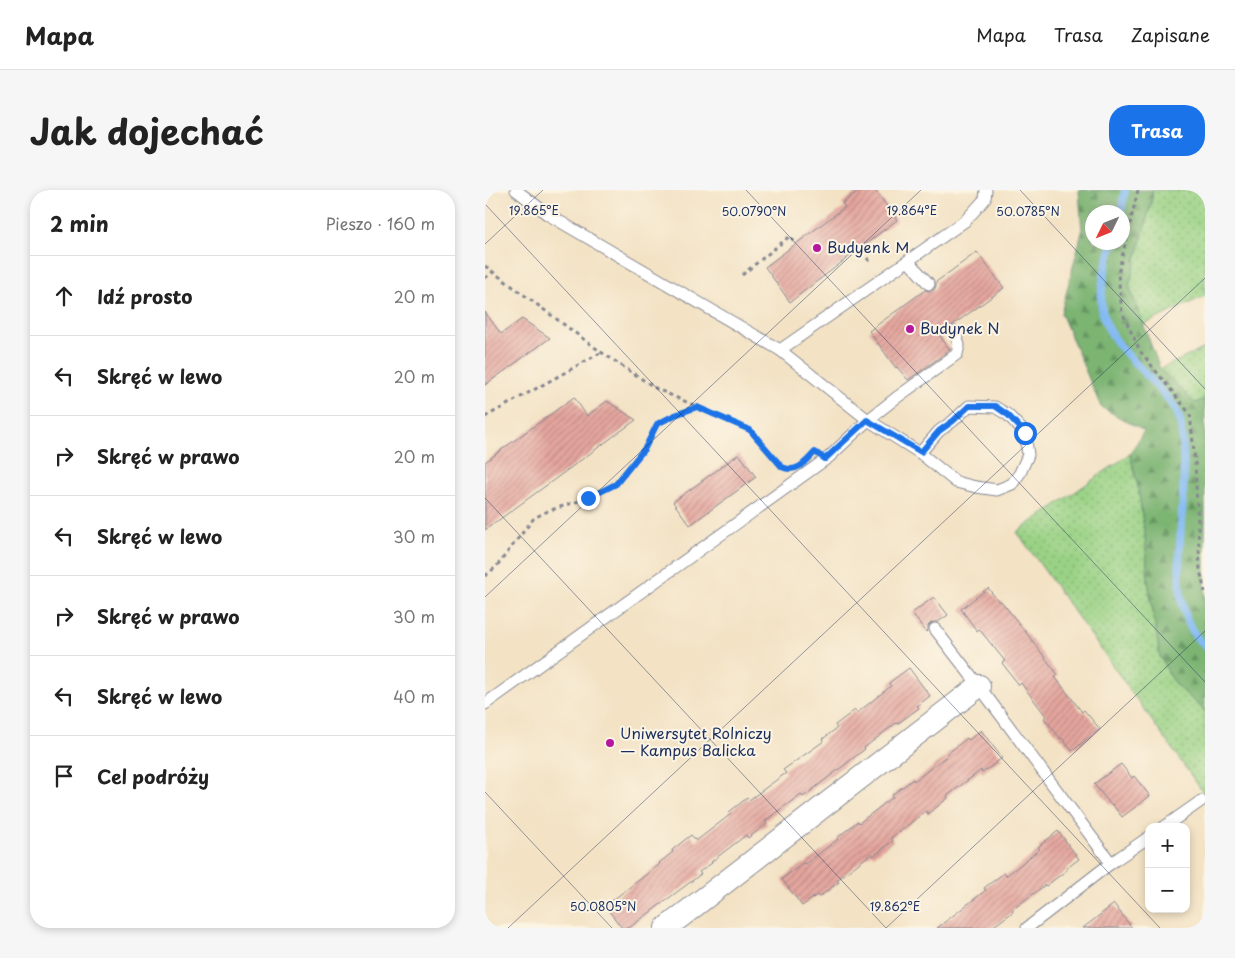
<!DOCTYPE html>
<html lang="pl">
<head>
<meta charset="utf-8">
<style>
	:root { --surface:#fff; --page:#f6f6f6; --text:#222; --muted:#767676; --line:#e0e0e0; --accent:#1a73e8 }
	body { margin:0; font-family:"Playpen Sans",sans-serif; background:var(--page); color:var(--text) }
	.controls { position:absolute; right:15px; bottom:15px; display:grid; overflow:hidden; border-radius:10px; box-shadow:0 2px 8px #0003 }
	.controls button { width:45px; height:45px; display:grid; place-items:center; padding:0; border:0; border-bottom:1px solid var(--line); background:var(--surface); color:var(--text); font:25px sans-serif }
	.compass { position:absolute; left:600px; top:15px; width:45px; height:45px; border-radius:50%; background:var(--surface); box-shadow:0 2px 8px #0003; rotate:227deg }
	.stop { position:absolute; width:15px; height:15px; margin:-11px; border:4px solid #1a73e8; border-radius:50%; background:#fff }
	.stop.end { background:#1a73e8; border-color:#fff; box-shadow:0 1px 5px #0008 }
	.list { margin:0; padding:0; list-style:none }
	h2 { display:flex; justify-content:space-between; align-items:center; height:65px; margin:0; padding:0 20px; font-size:21px }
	h2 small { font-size:16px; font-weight:400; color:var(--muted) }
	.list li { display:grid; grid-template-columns:32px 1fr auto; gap:15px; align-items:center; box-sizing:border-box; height:80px; padding:0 20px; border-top:1px solid var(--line) }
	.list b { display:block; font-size:19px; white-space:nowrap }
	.list em { font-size:16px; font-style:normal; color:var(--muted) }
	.icon { flex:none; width:28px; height:28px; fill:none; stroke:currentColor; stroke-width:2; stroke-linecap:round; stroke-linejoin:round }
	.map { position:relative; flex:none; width:720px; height:738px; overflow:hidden; border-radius:20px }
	header { display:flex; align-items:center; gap:30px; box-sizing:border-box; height:70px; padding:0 25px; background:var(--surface); border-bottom:1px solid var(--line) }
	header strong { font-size:24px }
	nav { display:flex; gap:28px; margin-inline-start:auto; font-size:18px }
	.intro { display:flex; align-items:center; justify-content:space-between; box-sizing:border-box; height:120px; padding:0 30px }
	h1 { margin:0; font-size:35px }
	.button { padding:12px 22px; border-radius:20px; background:var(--accent); color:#fff; font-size:18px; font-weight:700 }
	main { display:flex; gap:30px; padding:0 30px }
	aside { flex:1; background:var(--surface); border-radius:20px; box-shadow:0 2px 8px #0003 }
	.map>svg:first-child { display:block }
	.grass { fill:url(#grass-dots); stroke:#5a8072 }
	.forest { fill:url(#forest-firs); stroke:#4b7268; fill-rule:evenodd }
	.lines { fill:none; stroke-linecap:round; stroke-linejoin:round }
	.stream { stroke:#82baf3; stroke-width:8 }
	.building { fill:url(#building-hatch) }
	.lane-casing { stroke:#878891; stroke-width:13 }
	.street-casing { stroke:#878891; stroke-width:24 }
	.path { stroke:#878891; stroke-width:3; stroke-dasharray:4 4; stroke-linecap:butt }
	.lane { stroke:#fff; stroke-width:11 }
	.street { stroke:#fff; stroke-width:22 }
	.route { stroke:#1a73e8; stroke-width:6 }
	.ticks { fill:none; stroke:#1b2f5e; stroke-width:1; stroke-opacity:0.45 }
	.poi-dot { fill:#b5179e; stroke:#fcf5e5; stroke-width:2 }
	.labels { text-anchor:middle; stroke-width:4; stroke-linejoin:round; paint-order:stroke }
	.poi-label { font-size:15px; fill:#1b2f5e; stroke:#fcf5e5; text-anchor:start }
	.ticks-label { font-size:12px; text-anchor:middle; fill:#1b2f5e; stroke:#fcf5e5; stroke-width:4; stroke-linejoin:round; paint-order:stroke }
</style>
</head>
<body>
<header>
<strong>Mapa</strong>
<nav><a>Mapa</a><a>Trasa</a><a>Zapisane</a></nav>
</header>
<div class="intro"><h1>Jak dojechać</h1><a class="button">Trasa</a></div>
<main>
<aside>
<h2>2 min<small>Pieszo · 160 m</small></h2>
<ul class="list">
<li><svg class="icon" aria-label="ahead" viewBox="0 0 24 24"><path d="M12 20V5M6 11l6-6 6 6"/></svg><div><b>Idź prosto</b></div><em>20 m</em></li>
<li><svg class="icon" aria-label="left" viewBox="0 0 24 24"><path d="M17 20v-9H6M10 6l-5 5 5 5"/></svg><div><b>Skręć w lewo</b></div><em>20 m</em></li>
<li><svg class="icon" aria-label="right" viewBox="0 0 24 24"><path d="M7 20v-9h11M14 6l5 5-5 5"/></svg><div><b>Skręć w prawo</b></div><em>20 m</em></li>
<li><svg class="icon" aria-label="left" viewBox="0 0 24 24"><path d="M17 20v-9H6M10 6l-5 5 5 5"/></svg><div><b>Skręć w lewo</b></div><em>30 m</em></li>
<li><svg class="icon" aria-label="right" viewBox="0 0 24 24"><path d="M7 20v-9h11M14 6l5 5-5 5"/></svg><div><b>Skręć w prawo</b></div><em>30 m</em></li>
<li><svg class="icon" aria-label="left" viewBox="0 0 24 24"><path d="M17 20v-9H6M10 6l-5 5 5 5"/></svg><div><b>Skręć w lewo</b></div><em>40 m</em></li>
<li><svg class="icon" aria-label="arrive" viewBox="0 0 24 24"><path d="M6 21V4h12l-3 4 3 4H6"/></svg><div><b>Cel podróży</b></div></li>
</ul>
</aside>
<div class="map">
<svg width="720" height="738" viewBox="0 0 720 738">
	<defs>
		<pattern id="grass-dots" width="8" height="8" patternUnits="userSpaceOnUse" patternTransform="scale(1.25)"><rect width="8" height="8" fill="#9ad285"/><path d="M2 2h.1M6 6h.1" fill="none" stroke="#7dab70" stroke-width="1.8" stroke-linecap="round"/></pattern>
		<pattern id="forest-firs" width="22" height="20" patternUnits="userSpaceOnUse" patternTransform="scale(1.25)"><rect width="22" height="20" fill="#7bb472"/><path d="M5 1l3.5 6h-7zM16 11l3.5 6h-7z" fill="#649361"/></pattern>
		<pattern id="building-hatch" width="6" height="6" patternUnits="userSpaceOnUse" patternTransform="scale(1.25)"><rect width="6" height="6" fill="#e5a69e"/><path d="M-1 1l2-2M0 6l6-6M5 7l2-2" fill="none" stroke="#b98884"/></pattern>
	</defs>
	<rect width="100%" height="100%" fill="#fcf5e5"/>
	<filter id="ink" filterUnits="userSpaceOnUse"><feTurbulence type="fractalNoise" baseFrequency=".02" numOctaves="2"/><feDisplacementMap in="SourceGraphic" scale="10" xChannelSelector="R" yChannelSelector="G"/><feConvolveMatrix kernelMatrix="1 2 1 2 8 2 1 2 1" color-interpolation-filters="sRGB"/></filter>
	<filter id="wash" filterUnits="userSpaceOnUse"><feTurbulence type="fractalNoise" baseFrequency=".0096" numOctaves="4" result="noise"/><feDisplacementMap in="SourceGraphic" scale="20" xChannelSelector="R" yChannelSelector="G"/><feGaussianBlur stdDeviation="1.12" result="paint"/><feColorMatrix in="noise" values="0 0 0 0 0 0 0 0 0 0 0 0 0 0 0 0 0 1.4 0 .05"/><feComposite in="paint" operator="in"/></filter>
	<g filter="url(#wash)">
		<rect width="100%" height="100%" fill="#f3e2c4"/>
		<!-- grass -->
		<g class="grass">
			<polygon points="668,0 720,0 720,106 658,135 644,96 666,13"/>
			<polygon points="720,158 720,209 710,213 675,179"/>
			<polygon points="645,264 653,297 660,345 663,391 675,467 690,494 720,521 720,605 532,342"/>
		</g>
		<!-- forest -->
		<path class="forest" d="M594,0H668L666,13L644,96L675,179L710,213L720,209V521L690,494L675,467L663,391L660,345L653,297L645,264L659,241L616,217L576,123L597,42ZM608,22H638V52H608Z"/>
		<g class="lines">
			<!-- stream -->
			<g class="stream">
				<polyline points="636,22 640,0"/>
				<path d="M628,52C622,72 614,99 617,120C622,148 648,170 667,191C676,201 690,214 694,227C696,233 696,240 697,246C699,266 699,286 698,307C696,349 683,425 720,456"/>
			</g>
		</g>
		<g id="blocks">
			<!-- building -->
			<g class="building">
				<polygon points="375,0 390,0 412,30 305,112 280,77 360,17 357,13"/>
				<polygon points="492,62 519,98 465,137 463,140 455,146 465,160 423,190 412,177 411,178 384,141 440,100 445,101 449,100 451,96 451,92"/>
				<polygon points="0,122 16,144 37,129 65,148 0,195"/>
				<polygon points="89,207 102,226 122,211 151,230 0,340 0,272"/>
				<polygon points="254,264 271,287 205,335 188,312"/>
				<polygon points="503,398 514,412 516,411 543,445 573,485 570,487 597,522 599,520 615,539 587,561 577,548 576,549 559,528 561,526 536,493 534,495 517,473 520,471 494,439 492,441 476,419"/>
				<polygon points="449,407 463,425 453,432 449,432 446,433 443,436 443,440 441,442 427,423"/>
				<polygon points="424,478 445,506 432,516 434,518 412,534 411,533 379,558 380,559 318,607 316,604 280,631 282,634 263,648 261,645 226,672 227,673 214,682 216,684 144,738 137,738 120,716 175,674 174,673 188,662 187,660 206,645 211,651 246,624 244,622 262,608 264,610 301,583 298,580 339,551 338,549 352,538 350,535 370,520 372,523 406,496 404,493"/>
				<polygon points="496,540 517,568 497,583 496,580 462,606 463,608 443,624 441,621 406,648 408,651 388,666 387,663 352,690 354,692 334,707 332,705 317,716 297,689 318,673 320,674 353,649 352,648 373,631 374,633 408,607 407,605 428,589 429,591 462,566 461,565 482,548 484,550"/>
				<polygon points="636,574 647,588 649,586 665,606 637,627 627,614 626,615 609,594"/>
				<polygon points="573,641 594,669 582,678 582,680 561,696 560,695 527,720 528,722 506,738 452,738 501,700 499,698 519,683 521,686 555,659 553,657"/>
				<polygon points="629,714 647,738 598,738"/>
			</g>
		</g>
	</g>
	<g filter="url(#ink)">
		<use href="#blocks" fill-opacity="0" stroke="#878891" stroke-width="1"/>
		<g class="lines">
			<defs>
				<g id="lane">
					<polyline points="31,0 62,24 295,160 480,31 500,9 501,0"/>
					<polyline points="423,71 444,94"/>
					<polyline points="295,160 383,230 435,263 471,292 491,297 512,300 527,294 535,283 543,265 540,243 523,225 510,217 484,216 468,231 454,241 435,263"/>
					<polyline points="450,439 494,496 626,673"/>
					<polyline points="0,514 344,267 383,230 411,208 472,164 474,155 470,142"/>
					<polyline points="679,637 716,611"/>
					<polyline points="542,738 626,673 664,647"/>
				</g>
				<polyline id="street" points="181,738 494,496"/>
			</defs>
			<!-- lane casing -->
			<use href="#lane" class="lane-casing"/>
			<!-- street casing -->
			<use href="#street" class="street-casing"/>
			<!-- path -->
			<g class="path">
				<polyline points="653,0 633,84 637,122 655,161 705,224 710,272 715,380 720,402"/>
				<polyline points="382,68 387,74"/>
				<polyline points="0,76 116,162 172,199 265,240 297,277 299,278"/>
				<polyline points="257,85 305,46 311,54"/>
				<polyline points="0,88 8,82"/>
				<polyline points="0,227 115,163"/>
				<polyline points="0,386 11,377 49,328 63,321 103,308 131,294 160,258 172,234 190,225 212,217"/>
			</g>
			<!-- lane -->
			<use href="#lane" class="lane"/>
			<!-- street -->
			<use href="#street" class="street"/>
		</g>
	</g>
	<g class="lines" filter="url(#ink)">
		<!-- route -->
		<path class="route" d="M103,308L131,294L160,258L172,234L190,225L212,217L265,240L297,277C311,284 321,272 330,262L340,269L382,230L436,262L454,241L468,231L484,216H510L523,225L540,243"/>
	</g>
	<!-- ticks -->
	<path class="ticks" d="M261,0L720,492M535,0L720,199M0,14L675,738M0,54L58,0M0,308L401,738M0,407L436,0M0,602L127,738M23,738L720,88M401,738L720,441"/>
	<!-- markers -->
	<g class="poi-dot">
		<circle cx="332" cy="58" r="5"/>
		<circle cx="425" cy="139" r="5"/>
		<circle cx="125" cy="553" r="5"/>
	</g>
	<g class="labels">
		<!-- poi labels -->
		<g class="poi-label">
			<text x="342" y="63">Budyenk M</text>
			<text x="435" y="144">Budynek N</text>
			<text x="135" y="549">Uniwersytet Rolniczy<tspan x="135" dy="17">— Kampus Balicka</tspan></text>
		</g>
	</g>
	<g class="ticks-label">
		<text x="49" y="25">19.865°E</text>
		<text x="427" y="25">19.864°E</text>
		<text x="269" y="26">50.0790°N</text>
		<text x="543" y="26">50.0785°N</text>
		<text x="118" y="721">50.0805°N</text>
		<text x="410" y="721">19.862°E</text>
	</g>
</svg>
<div class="controls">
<button>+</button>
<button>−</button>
</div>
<svg class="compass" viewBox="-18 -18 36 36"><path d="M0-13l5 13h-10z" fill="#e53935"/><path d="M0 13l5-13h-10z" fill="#767676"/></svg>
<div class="stop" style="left:540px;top:243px"></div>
<div class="stop end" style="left:103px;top:308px"></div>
</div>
</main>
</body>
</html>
